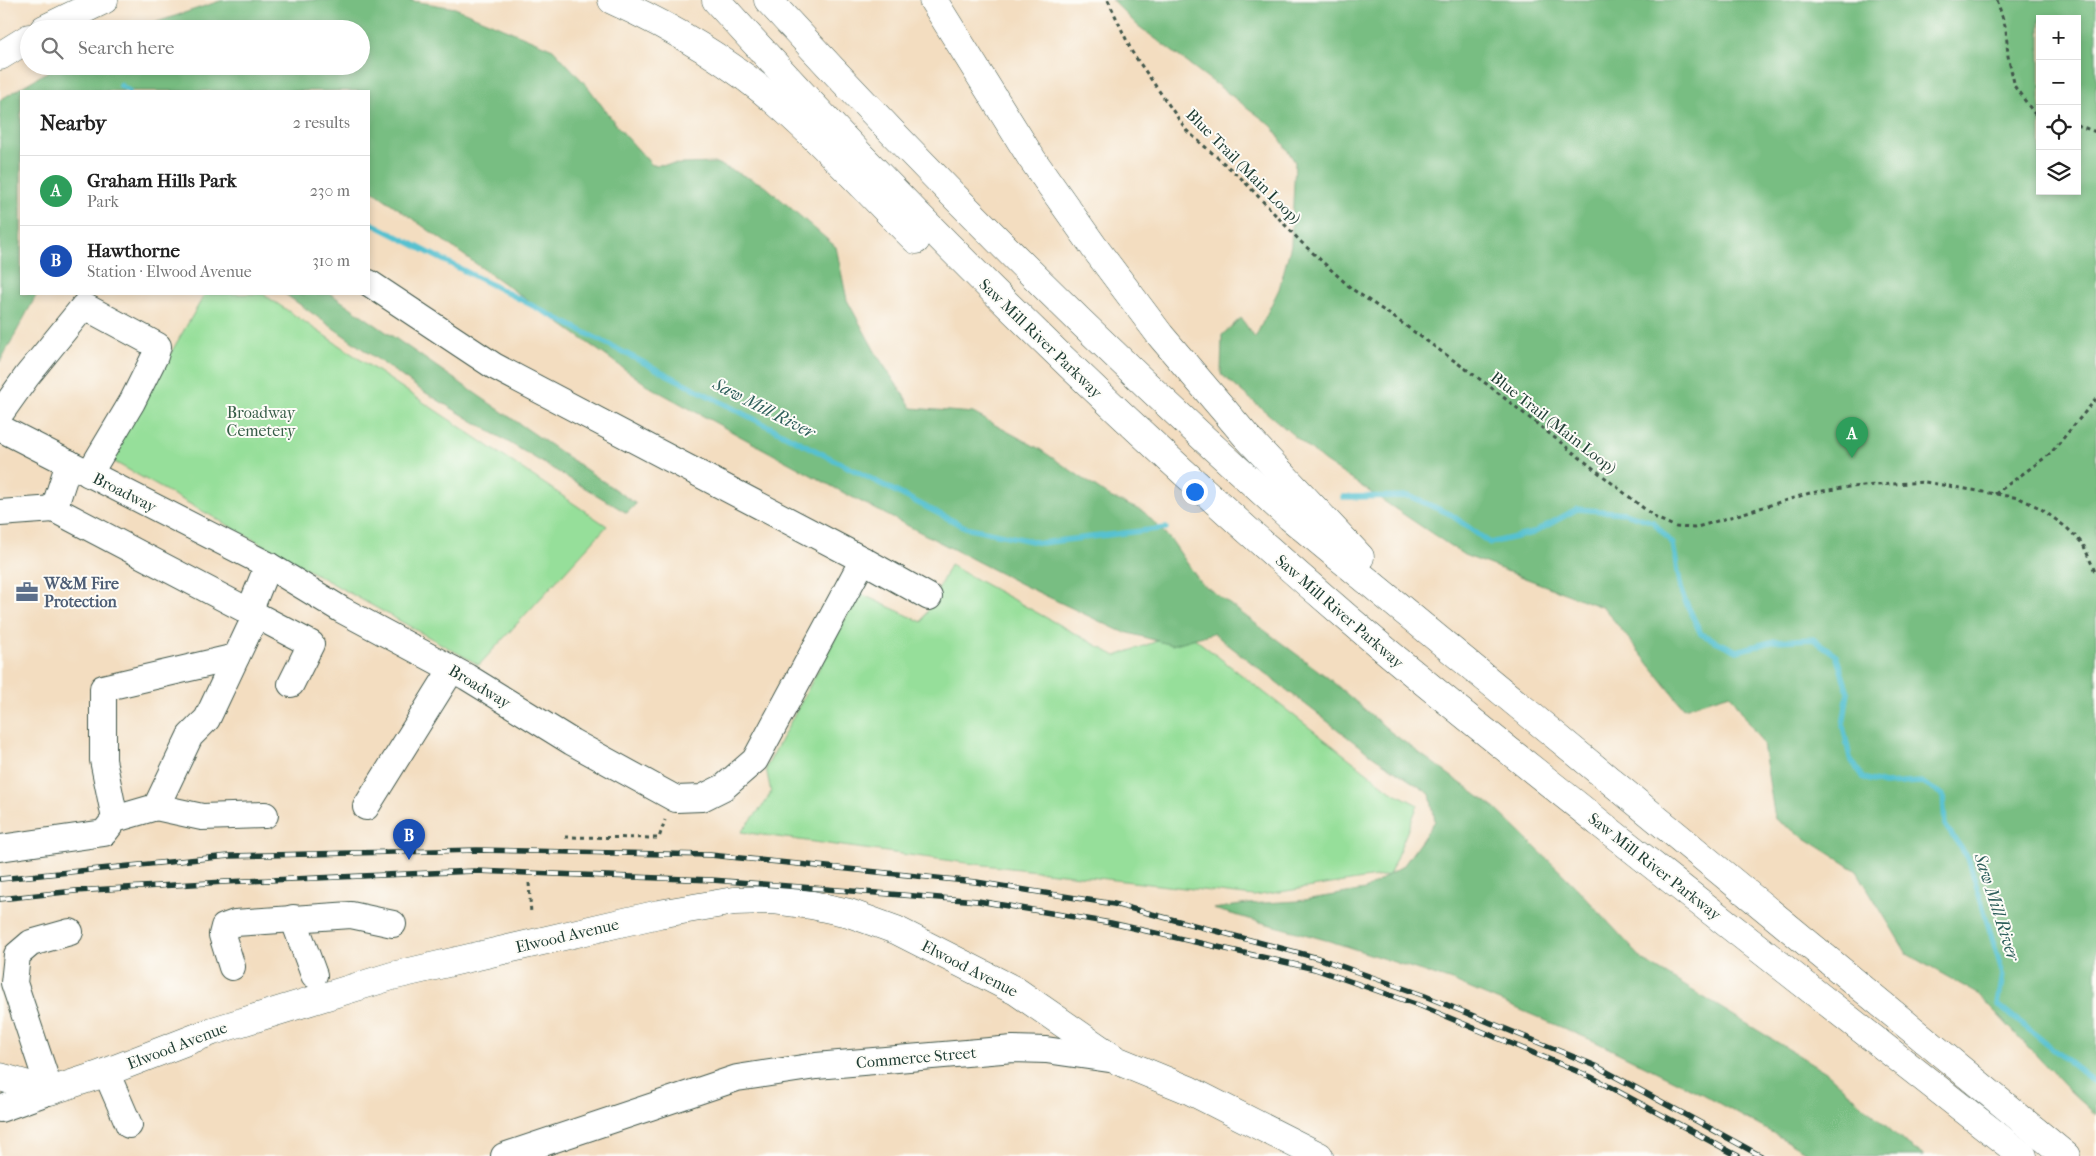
<!DOCTYPE html>
<html lang="en">
<head>
<meta charset="utf-8">
<style>
	:root { --surface:#fff; --page:#f2f2f2; --text:#222; --muted:#767676; --line:#e0e0e0; --accent:#0f766e }
	body { margin:0; font-family:"IM FELL French Canon",serif; background:var(--page); color:var(--text) }
	.controls { position:absolute; right:15px; top:15px; display:grid; overflow:hidden; border-radius:0px; box-shadow:0 2px 8px #0003 }
	.controls button { width:45px; height:45px; display:grid; place-items:center; padding:0; border:0; border-bottom:1px solid var(--line); background:var(--surface); color:var(--text); font:25px sans-serif }
	.you { position:absolute; left:1194px; top:491px; width:18px; height:18px; margin:-12px; border:4px solid #fff; border-radius:50%; background:#1a73e8; box-shadow:0 0 0 8px #1a73e833 }
	.badge { display:grid; place-items:center; width:32px; height:32px; border-radius:50%; background:var(--accent); color:#fff; font-size:16px; font-weight:700 }
	.pin { position:absolute; translate:-50% -41px; filter:drop-shadow(0 1px 2px #0008) }
	.pin::after { content:''; position:absolute; top:26px; width:18px; height:15px; background:inherit; clip-path:polygon(0 0,100% 0,50% 100%) }
	.list { margin:0; padding:0; list-style:none }
	h2 { display:flex; justify-content:space-between; align-items:center; height:65px; margin:0; padding:0 20px; font-size:21px }
	h2 small { font-size:16px; font-weight:400; color:var(--muted) }
	.list li { display:grid; grid-template-columns:32px 1fr auto; gap:15px; align-items:center; box-sizing:border-box; height:70px; padding:0 20px; border-top:1px solid var(--line) }
	.list b { display:block; font-size:19px; white-space:nowrap }
	.list p { margin:0; font-size:16px; white-space:nowrap; color:var(--muted) }
	.list em { font-size:16px; font-style:normal; color:var(--muted) }
	.icon { flex:none; width:28px; height:28px; fill:none; stroke:currentColor; stroke-width:2; stroke-linecap:round; stroke-linejoin:round }
	.map { position:relative; flex:none; width:2096px; height:1156px; overflow:hidden }
	.search { position:absolute; background:var(--surface); box-shadow:0 2px 8px #0003; left:20px; top:20px; width:350px; height:55px; display:flex; align-items:center; gap:12px; box-sizing:border-box; padding:0 18px; border-radius:28px; color:var(--muted); font-size:19px }
	.panel { position:absolute; background:var(--surface); box-shadow:0 2px 8px #0003; left:20px; top:90px; width:350px; height:205px; border-radius:0px }
	.map>svg:first-child { display:block }
	.green { fill:#96df9a; stroke:#5a8e67 }
	.forest { fill:#78be82; stroke:#4c7e5b; fill-rule:evenodd }
	.lines { fill:none; stroke-linecap:round; stroke-linejoin:round }
	.stream { stroke:#56c1d0; stroke-width:5.5 }
	.minor-casing { stroke:#3f5549; stroke-width:28 }
	.major-casing { stroke:#3f5549; stroke-width:29 }
	.highway-casing { stroke:#3f5549; stroke-width:29 }
	.path { stroke:#3f5549; stroke-width:3; stroke-dasharray:4 4; stroke-linecap:butt }
	.minor { stroke:#fff; stroke-width:26 }
	.major { stroke:#fff; stroke-width:28 }
	.highway { stroke:#fff; stroke-width:28 }
	.rail-casing { stroke:#1f3d34; stroke-width:5.5 }
	.rail { stroke:#fdfcf7; stroke-width:4; stroke-dasharray:11; stroke-linecap:butt }
	.labels { text-anchor:middle; stroke-width:4; stroke-linejoin:round; paint-order:stroke }
	.street-label { font-size:16px; fill:#1f3d34; stroke:#fdfcf7 }
	.park-label { font-size:16px; fill:#375d48; stroke:#fdfcf7 }
	.service-label { font-size:16px; font-weight:bold; fill:#4e5e75; stroke:#fdfcf7; text-anchor:start }
	.water-label { font-size:18px; font-style:italic; fill:#2d5e5b; stroke:#fdfcf7 }
</style>
</head>
<body>
<div class="map">
<svg width="2096" height="1156" viewBox="0 0 2096 1156">
	<rect width="100%" height="100%" fill="#fdfcf7"/>
	<filter id="ink" filterUnits="userSpaceOnUse"><feTurbulence type="fractalNoise" baseFrequency=".02" numOctaves="2"/><feDisplacementMap in="SourceGraphic" scale="10" xChannelSelector="R" yChannelSelector="G"/><feConvolveMatrix kernelMatrix="1 2 1 2 8 2 1 2 1" color-interpolation-filters="sRGB"/></filter>
	<filter id="wash" filterUnits="userSpaceOnUse"><feTurbulence type="fractalNoise" baseFrequency=".0096" numOctaves="4" result="noise"/><feDisplacementMap in="SourceGraphic" scale="20" xChannelSelector="R" yChannelSelector="G"/><feGaussianBlur stdDeviation="1.12" result="paint"/><feColorMatrix in="noise" values="0 0 0 0 0 0 0 0 0 0 0 0 0 0 0 0 0 1.4 0 .05"/><feComposite in="paint" operator="in"/></filter>
	<g filter="url(#wash)">
		<rect width="100%" height="100%" fill="#f3ddc0"/>
		<!-- green -->
		<g class="green">
			<polygon points="205,294 263,294 607,526 479,665 109,459"/>
			<polygon points="950,565 1116,656 1185,631 1391,791 1418,805 1389,875 1254,896 967,863 741,832 765,803 771,792 766,768 859,593 922,622"/>
		</g>
		<!-- forest -->
		<g class="forest">
			<polygon points="230,0 407,0 455,8 553,49 588,87 617,126 652,165 716,163 764,185 836,247 847,300 877,355 912,408 973,413 1038,448 1110,497 1144,512 1172,541 1200,582 1327,677 1392,733 1496,809 1575,886 1644,961 1826,1072 1905,1143 1924,1156 1814,1156 1702,1094 1594,1041 1452,981 1333,942 1213,909 1248,904 1298,901 1365,890 1404,865 1435,821 1430,794 1367,752 1213,633 1172,645 1118,630 1021,584 846,494 650,387 369,188 369,91 21,91 21,294 37,294 0,362 0,100 57,66 361,66 361,29 136,29 220,1"/>
			<path d="M1112,0H2096V1115L2070,1091L1978,994L1907,954L1857,871L1775,819L1763,744L1730,694L1684,708L1604,608L1464,555L1324,461L1221,374L1222,335L1241,318L1255,338L1279,289L1291,245L1295,162L1272,126L1137,25ZM2040,19H2077V191H2040Z"/>
			<polygon points="285,294 331,294 636,504 627,513 421,390"/>
		</g>
		<g class="lines">
			<!-- stream -->
			<g class="stream">
				<polyline points="120,85 129,91"/>
				<polyline points="369,222 965,527 1041,543 1166,528"/>
				<polyline points="1343,497 1409,496 1450,514 1490,543 1533,533 1577,509 1625,513 1653,522 1673,544 1682,594 1701,634 1737,651 1775,641 1813,639 1836,655 1848,692 1843,726 1850,758 1863,778 1884,784 1921,782 1943,795 1945,825 1968,858 2003,974 1998,1005 2096,1083"/>
			</g>
		</g>
	</g>
	<g filter="url(#ink)">
		<g class="lines">
			<defs>
				<g id="minor">
					<polyline points="369,283 494,366 863,560 929,597"/>
					<polyline points="0,414 27,376 84,306 158,346 155,356 132,402 89,474"/>
					<polyline points="0,428 268,565 342,610 467,677 572,742 676,799 702,798 724,787 755,760 863,560"/>
					<polyline points="54,509 311,644 291,684"/>
					<polyline points="0,513 54,509 69,463"/>
					<polyline points="249,612 268,565"/>
					<polyline points="156,807 202,817 265,815"/>
					<polyline points="366,807 452,669"/>
					<polyline points="115,819 103,760 103,688 236,657"/>
					<polyline points="0,848 104,833 115,819 156,807 190,736 207,719 256,615"/>
					<polyline points="293,918 314,975"/>
					<polyline points="232,967 222,935 224,927 235,923 351,915 393,924"/>
					<polyline points="106,1072 129,1125"/>
					<polyline points="0,1109 50,1091 14,983 17,955 31,943 70,932"/>
					<polyline points="504,1156 737,1078 816,1066 1013,1049 1046,1050 1116,1060"/>
				</g>
				<polyline id="major" points="0,1077 50,1091 99,1075 213,1031 392,976 659,914 734,901 774,900 812,905 849,913 896,930 1016,991 1116,1060 1189,1090 1319,1156"/>
				<g id="highway">
					<path d="M612,0C674,28 733,63 784,109C831,150 872,197 916,240"/>
					<path d="M716,0C913,218 1121,423 1343,614C1427,687 1515,755 1602,825C1742,936 1883,1046 2023,1156"/>
					<path d="M768,0C934,181 1107,353 1290,517L2066,1156"/>
					<polyline points="933,0 1032,159 1094,247 1160,335 1246,436 1360,557"/>
					<polyline points="44,29 104,0"/>
					<polyline points="0,56 29,38"/>
				</g>
			</defs>
			<!-- minor casing -->
			<use href="#minor" class="minor-casing"/>
			<!-- major casing -->
			<use href="#major" class="major-casing"/>
			<!-- highway casing -->
			<use href="#highway" class="highway-casing"/>
			<!-- path -->
			<g class="path">
				<polyline points="1108,0 1132,52 1187,131 1241,178 1301,242 1352,289 1392,316 1488,385 1656,518 1676,527 1694,528 1810,493 1848,487 1925,482 2019,498 2040,508 2067,528 2083,544 2096,574"/>
				<polyline points="1997,0 2006,29 2008,56 2015,87 2034,113 2040,115"/>
				<polyline points="2077,125 2096,132"/>
				<polyline points="1995,494 2050,454 2096,399"/>
				<polyline points="565,837 659,838 665,820"/>
				<polyline points="529,883 531,914"/>
			</g>
			<!-- minor -->
			<use href="#minor" class="minor"/>
			<!-- major -->
			<use href="#major" class="major"/>
			<!-- highway -->
			<use href="#highway" class="highway"/>
			<defs>
				<g id="rail">
					<polyline points="0,879 229,856 477,850 710,855 976,882 1114,904 1318,958 1425,996 1596,1066 1761,1156"/>
					<polyline points="0,899 75,891 225,882 475,871 712,880 978,901 1111,923 1315,969 1421,1006 1591,1077 1738,1156"/>
				</g>
			</defs>
			<!-- rail casing -->
			<use href="#rail" class="rail-casing"/>
			<!-- rail -->
			<use href="#rail" class="rail"/>
		</g>
	</g>
	<!-- icons -->
	<defs>
		<symbol id="office-bare" viewBox="-9 -9 18 18"><path d="M-6-3h4V-5.5h4V-3h4V5H-6ZM-1-4.5V-3h2v-1.5ZM-6 0V1H6V0Z" fill="#5c6f8a" stroke="#fdfcf7" stroke-width="2.5" paint-order="stroke"/></symbol>
	</defs>
	<g fill-rule="evenodd">
		<use href="#office-bare" x="11" y="576" width="32" height="32"/>
	</g>
	<g class="labels">
		<!-- street labels -->
		<g class="street-label">
			<text transform="translate(1244 166) rotate(45)" y="6">Blue Trail (Main Loop)</text>
			<text transform="translate(1041 338) rotate(44)" y="6">Saw Mill River Parkway</text>
			<text transform="translate(1554 422) rotate(38)" y="6">Blue Trail (Main Loop)</text>
			<text transform="translate(125 492) rotate(27)" y="6">Broadway</text>
			<text transform="translate(1340 611) rotate(41)" y="6">Saw Mill River Parkway</text>
			<text transform="translate(480 686) rotate(31)" y="6">Broadway</text>
			<text transform="translate(1655 866) rotate(38)" y="6">Saw Mill River Parkway</text>
			<text transform="translate(567 935) rotate(-13)" y="6">Elwood Avenue</text>
			<text transform="translate(970 968) rotate(27)" y="6">Elwood Avenue</text>
			<text transform="translate(177 1045) rotate(-21)" y="6">Elwood Avenue</text>
			<text transform="translate(916 1057) rotate(-5)" y="6">Commerce Street</text>
		</g>
		<!-- park labels -->
		<g class="park-label">
			<text x="261" y="418">Broadway<tspan x="261" dy="18">Cemetery</tspan></text>
		</g>
		<!-- service labels -->
		<g class="service-label">
			<text x="44" y="589">W&amp;M Fire<tspan x="44" dy="18">Protection</tspan></text>
		</g>
		<!-- water labels -->
		<g class="water-label">
			<text transform="translate(764 408) rotate(27)" y="6">Saw Mill River</text>
			<text transform="translate(1997 907) rotate(72)" y="6">Saw Mill River</text>
		</g>
	</g>
</svg>
<div class="controls">
<button>+</button>
<button>−</button>
<button><svg class="icon" aria-label="locate" viewBox="0 0 24 24"><circle cx="12" cy="12" r="6"/><path d="M12 2v4M12 18v4M2 12h4M18 12h4"/></svg></button>
<button><svg class="icon" aria-label="layers" viewBox="0 0 24 24"><path d="M12 4l9 5-9 5-9-5zM3 14l9 5 9-5"/></svg></button>
</div>
<div class="you"></div>
<div class="pin badge" style="left:1852px;top:458px;background:#2e9e5b">A</div>
<div class="pin badge" style="left:409px;top:860px;background:#1a4fb4">B</div>
<div class="search"><svg class="icon" aria-label="search" viewBox="0 0 24 24"><circle cx="10" cy="10" r="6"/><path d="M15 15l6 6"/></svg>Search here</div>
<section class="panel">
<h2>Nearby<small>2 results</small></h2>
<ul class="list">
<li><span class="badge" style="background:#2e9e5b">A</span><div><b>Graham Hills Park</b><p>Park</p></div><em>230 m</em></li>
<li><span class="badge" style="background:#1a4fb4">B</span><div><b>Hawthorne</b><p>Station · Elwood Avenue</p></div><em>310 m</em></li>
</ul>
</section>
</div>
</body>
</html>
